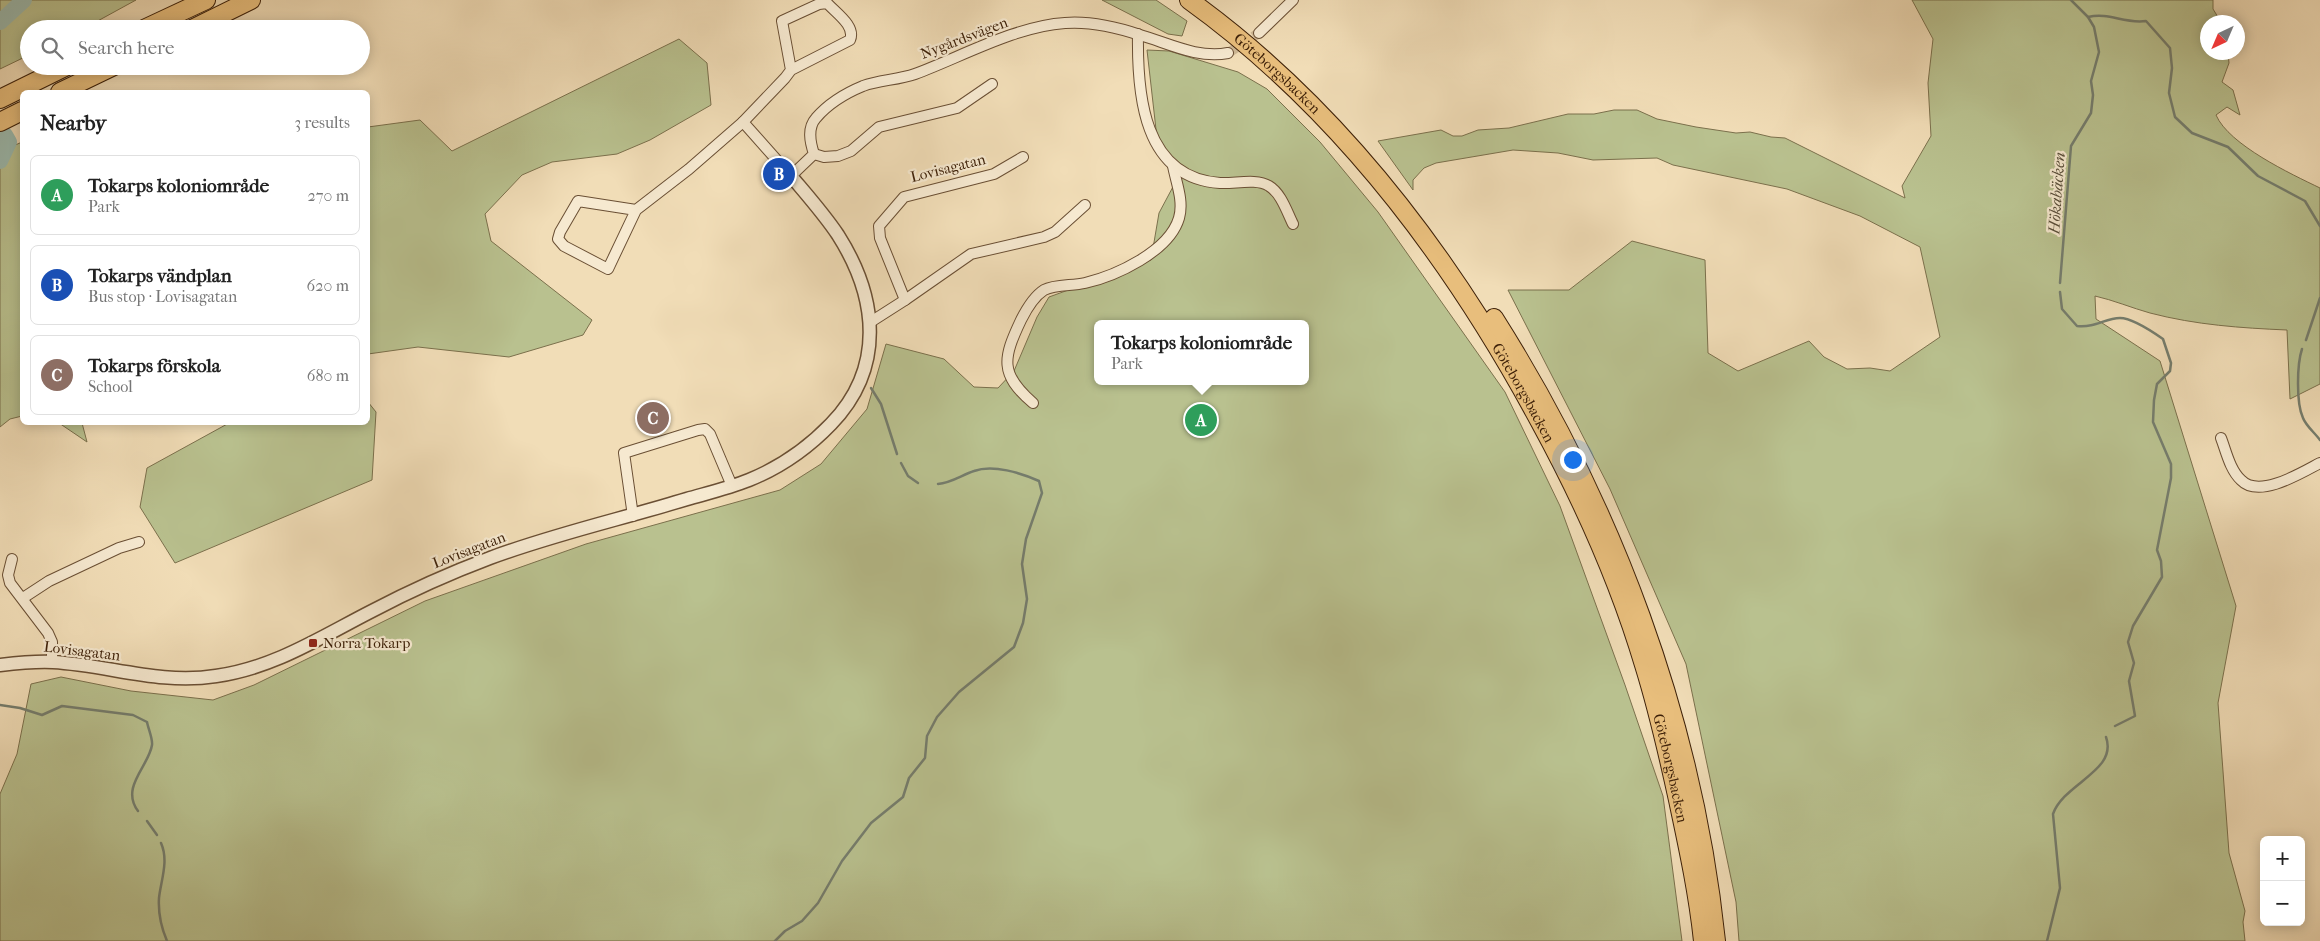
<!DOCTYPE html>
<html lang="en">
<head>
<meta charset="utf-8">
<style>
	:root { --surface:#fff; --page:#f2f2f2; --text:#222; --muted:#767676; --line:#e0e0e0; --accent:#7c3aed }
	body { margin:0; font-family:"IM FELL French Canon",serif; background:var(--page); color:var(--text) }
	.controls { position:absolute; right:15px; bottom:15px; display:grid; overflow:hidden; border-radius:8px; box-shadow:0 2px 12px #0003 }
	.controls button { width:45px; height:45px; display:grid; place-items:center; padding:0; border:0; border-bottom:1px solid var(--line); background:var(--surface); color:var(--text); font:25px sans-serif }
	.compass { position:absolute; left:2200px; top:15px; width:45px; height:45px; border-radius:50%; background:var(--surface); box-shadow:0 2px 12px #0003; rotate:224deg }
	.you { position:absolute; left:1572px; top:459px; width:18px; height:18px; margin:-12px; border:4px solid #fff; border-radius:50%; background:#1a73e8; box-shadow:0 0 0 8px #1a73e833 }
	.badge { display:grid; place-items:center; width:32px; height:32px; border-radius:50%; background:var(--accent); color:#fff; font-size:16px; font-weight:700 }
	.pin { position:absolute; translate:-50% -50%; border:2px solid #fff; box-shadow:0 1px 5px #0006 }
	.popup { position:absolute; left:1094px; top:320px; width:215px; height:65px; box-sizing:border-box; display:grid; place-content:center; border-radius:8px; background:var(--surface); filter:drop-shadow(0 1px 4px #0005); font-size:16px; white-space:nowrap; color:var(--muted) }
	.popup b { font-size:19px; color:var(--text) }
	.popup::after { content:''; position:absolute; left:50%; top:100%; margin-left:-10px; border:10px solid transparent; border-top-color:var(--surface) }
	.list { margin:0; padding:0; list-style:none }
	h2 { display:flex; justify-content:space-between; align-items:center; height:65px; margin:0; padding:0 20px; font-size:21px }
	h2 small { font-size:16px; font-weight:400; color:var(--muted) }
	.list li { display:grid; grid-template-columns:32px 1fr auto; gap:15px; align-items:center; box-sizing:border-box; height:80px; margin:0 10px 10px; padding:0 10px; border:1px solid var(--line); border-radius:8px }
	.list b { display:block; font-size:19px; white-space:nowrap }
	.list p { margin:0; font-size:16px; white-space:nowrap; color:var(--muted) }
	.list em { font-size:16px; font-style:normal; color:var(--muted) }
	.icon { flex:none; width:28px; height:28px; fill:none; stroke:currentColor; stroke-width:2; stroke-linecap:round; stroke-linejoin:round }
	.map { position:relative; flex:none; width:2320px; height:941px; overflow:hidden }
	.search { position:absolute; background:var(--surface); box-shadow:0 2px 12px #0003; left:20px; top:20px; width:350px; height:55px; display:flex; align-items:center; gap:12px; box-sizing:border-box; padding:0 18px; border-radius:28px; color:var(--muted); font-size:19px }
	.panel { position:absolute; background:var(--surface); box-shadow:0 2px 12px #0003; left:20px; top:90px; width:350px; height:335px; border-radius:8px }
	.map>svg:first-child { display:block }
	.green { fill:#b9c18f; stroke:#7b704c; fill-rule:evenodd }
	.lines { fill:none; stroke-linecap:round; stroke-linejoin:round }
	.stream { stroke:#757d6d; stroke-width:2.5 }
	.river { stroke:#9bbbb0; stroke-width:16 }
	.minor-tunnel { stroke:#cdb794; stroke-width:10; stroke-dasharray:10 5; stroke-linecap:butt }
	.minor-casing { stroke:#6a4f34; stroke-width:12 }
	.tertiary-casing { stroke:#6a4f34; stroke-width:15 }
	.trunk-casing { stroke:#3d2008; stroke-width:20 }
	.minor { stroke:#f6e9d0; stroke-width:10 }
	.tertiary { stroke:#f6e9d0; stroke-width:12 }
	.trunk { stroke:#e8be7c; stroke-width:18 }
	.poi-dot { fill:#8f2418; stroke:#f6e9d0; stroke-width:2 }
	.labels { text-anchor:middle; stroke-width:4.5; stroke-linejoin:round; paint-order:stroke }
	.street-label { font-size:15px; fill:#3d2008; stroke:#f6e9d0 }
	.poi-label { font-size:15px; fill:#3d2008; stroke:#f6e9d0; text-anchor:start }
	.water-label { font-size:16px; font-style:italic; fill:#594e3a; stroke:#f6e9d0 }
</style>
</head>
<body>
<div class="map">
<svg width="2320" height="941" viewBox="0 0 2320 941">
	<rect width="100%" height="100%" fill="#f1ddb7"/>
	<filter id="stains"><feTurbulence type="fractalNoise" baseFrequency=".004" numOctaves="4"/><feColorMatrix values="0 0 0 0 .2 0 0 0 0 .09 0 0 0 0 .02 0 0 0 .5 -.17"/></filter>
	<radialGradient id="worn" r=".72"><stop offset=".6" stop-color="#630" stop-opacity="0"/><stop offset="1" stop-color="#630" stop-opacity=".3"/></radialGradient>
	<!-- green -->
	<g class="green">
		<polygon points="0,0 136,0 83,29 29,29 29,55 0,69"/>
		<polygon points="1102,0 1156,0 1187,21 1182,36 1168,34"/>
		<path d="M1912,0H2213V9L2221,22H2208V52L2228,53L2229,63L2222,82L2233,90L2240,115L2227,107L2216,115C2229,145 2291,174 2320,188V384L2290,399L2287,330C2241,328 2196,325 2150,313C2132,308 2113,300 2095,296L2096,319L2160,361L2236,606L2218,703L2229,853L2245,911L2243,922L2245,941H1739L1736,902L1686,664L1610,489L1508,290H1569L1632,241L1705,260L1708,353L1738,371L1809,341L1824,357L1847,369L1870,368L1890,371L1940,337L1920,247L1860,216L1787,189L1673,165L1657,158L1593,160L1558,153L1513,150L1436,163L1424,168L1413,180V190L1378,141L1441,130L1453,136H1462L1478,130L1509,128L1568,114H1594L1614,110H1637L1657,119L1696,127L1736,133L1750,132L1771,137L1785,138L1905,198L1902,186L1931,136L1928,83L1933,39Z"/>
		<polygon points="679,39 707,63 711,105 650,140 617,154 552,162 522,175 485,214 491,241 592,320 583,335 509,357 418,347 368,354 368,127 420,120 452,151"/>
		<path d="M1147,50L1169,51L1238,72L1267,89L1320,142L1378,212L1505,392L1560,506L1625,685L1663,796L1682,941H0V794L17,754L31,684L61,677L131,691L213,700L254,685L425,601L586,544L780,490L821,464L867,409L886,344L944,359L974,387L998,388L1014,371L1037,317L1049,297L1151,260L1159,213L1183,168L1158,147ZM1097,324H1305V381H1097Z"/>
		<polygon points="22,142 22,416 10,419 0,427 0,152"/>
		<polygon points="368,402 376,412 372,480 175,563 140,507 147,468 229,423 368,422"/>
		<polygon points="59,423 82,423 87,442"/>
	</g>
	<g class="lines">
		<!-- stream -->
		<g class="stream">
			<path d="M2088,17C2110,12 2123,24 2146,21L2170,48L2172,68L2169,93L2175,117L2192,133L2228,147L2258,176L2305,201L2320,226"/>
			<polyline points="2060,283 2071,146 2091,113 2093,95 2091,81 2099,52 2094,27 2088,17 2071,0"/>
			<path d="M2060,292L2062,309L2077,326C2096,328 2105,318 2120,318C2132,318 2153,332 2163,339L2171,363L2170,371L2157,384L2154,400L2153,422L2171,464V478L2157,550L2161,561L2162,577L2133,626L2128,642L2134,663L2129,681L2135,716L2115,726"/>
			<polyline points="2306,340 2320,298"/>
			<path d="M2302,349C2297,364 2296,403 2303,418C2306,426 2315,433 2320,440"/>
			<polyline points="871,388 881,404 897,454"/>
			<polyline points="901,463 908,476 918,483"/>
			<path d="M0,705L20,708L42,715L62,706L133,715L147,722C148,728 153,739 152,745C149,766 120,787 138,811"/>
			<polyline points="147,821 157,835"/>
			<path d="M161,843C169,861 161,880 159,898C158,914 161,927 167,941"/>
			<path d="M775,941L785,931L802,921L818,903L842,861L871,823L903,797L909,778L925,758L927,736L937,717L959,692L1014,647L1023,623L1027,599L1022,564L1026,539L1042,493L1039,481C1021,473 993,464 974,471C962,475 951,483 938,484"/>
			<path d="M2047,941L2060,888L2053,814C2064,783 2118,771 2106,737"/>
		</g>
		<!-- river -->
		<g class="river">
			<polyline points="0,22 24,0"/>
			<polyline points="0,161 9,142 5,135"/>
		</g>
		<!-- minor-tunnel -->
		<polyline class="minor-tunnel" points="1228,53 1259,33"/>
		<defs>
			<g id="minor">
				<polyline points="1259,33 1293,0"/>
				<path d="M1138,34C1137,94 1143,178 1220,183C1235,184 1256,178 1269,186C1281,193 1287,212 1293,224"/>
				<path d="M791,70L782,21L819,4L827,3C836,13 856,26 850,40L791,70L785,78L743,122L791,176L814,154C810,142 807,128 816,118C828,104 846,93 863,86C879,80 898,80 915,74C961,57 1016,26 1065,23C1090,21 1116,27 1140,35C1168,43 1198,59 1228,53"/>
				<polyline points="814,154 824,157 838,156 851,151 879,127 957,108 992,84"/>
				<polyline points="636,210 578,201 560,232 558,239 564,246 608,269 636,210 689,169 743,122"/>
				<polyline points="905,300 880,238 879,226 904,197 994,174 1023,157"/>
				<polyline points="869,323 905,300 971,254 1044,237 1055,232 1085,205"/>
				<path d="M1033,403C999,374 1003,358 1021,320C1026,310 1033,297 1044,290C1055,284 1072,286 1085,283C1115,276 1169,252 1179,218C1184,201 1176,182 1173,166"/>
				<path d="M2221,438C2226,451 2230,470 2241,480C2259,499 2301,473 2320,463"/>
				<polyline points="633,516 624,453 698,430 705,429 710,434 732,486"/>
				<polyline points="12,559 8,575 10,583 48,633 52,642 52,662"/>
				<polyline points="23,598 49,581 119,548 139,542"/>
			</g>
			<path id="tertiary" d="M0,665C17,663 35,661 53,662C108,665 160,685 216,676C274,668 321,637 372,611C410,591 450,573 490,558C554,534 622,519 687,499C708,493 729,488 749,480C781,467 807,449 831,424C885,368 878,298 838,235C824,214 807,195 791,176"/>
			<g id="trunk">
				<path id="s1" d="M1189,0C1339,108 1453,260 1540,422C1582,499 1619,581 1644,665C1658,710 1668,754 1678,800C1688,847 1698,893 1703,941"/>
				<polyline points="144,29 206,0"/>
				<polyline points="192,29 251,0"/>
				<polyline points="60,92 114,66"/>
				<polyline points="0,99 67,66"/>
				<polyline points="0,122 22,111"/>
				<path d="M1494,318C1613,506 1693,719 1716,941"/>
			</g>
		</defs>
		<!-- minor casing -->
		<use href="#minor" class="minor-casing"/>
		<!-- tertiary casing -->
		<use href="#tertiary" class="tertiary-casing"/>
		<!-- trunk casing -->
		<use href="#trunk" class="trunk-casing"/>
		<!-- minor -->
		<use href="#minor" class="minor"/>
		<!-- tertiary -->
		<use href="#tertiary" class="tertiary"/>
		<!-- trunk -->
		<use href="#trunk" class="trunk"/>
	</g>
	<!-- markers -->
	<rect class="poi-dot" x="308" y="638" width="10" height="10" rx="2.5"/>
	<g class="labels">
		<!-- street labels -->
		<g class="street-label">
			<text transform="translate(964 38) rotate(-21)" y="5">Nygårdsvägen</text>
			<text dy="5" stroke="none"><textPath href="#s1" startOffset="115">Göteborgsbacken</textPath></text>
			<text transform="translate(948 168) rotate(-14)" y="5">Lovisagatan</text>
			<text dy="5" stroke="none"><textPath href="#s1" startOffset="520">Göteborgsbacken</textPath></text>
			<text transform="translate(469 550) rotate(-21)" y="5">Lovisagatan</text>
			<text transform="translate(82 651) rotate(7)" y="5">Lovisagatan</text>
			<text dy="5" stroke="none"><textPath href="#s1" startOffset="925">Göteborgsbacken</textPath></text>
		</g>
		<!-- poi labels -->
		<g class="poi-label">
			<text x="323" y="648">Norra Tokarp</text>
		</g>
		<!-- water labels -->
		<g class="water-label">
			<text transform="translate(2056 193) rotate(-86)" y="6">Hökabäcken</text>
		</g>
	</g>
	<rect width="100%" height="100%" filter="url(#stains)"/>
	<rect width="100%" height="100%" fill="url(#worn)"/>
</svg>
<div class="controls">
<button>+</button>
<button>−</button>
</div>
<svg class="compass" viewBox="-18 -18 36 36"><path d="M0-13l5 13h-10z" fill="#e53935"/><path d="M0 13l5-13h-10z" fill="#767676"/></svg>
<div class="you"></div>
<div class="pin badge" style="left:1201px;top:420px;background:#2e9e5b">A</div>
<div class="popup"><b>Tokarps koloniområde</b>Park</div>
<div class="pin badge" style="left:779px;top:174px;background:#1a4fb4">B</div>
<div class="pin badge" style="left:653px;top:418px;background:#8d6e63">C</div>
<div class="search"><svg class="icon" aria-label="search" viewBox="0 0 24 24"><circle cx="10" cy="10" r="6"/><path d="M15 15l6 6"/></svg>Search here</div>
<section class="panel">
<h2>Nearby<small>3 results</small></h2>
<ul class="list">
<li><span class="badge" style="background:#2e9e5b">A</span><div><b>Tokarps koloniområde</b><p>Park</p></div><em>270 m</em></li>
<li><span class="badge" style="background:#1a4fb4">B</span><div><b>Tokarps vändplan</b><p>Bus stop · Lovisagatan</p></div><em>620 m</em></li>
<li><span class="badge" style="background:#8d6e63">C</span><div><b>Tokarps förskola</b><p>School</p></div><em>680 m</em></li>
</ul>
</section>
</div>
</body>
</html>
